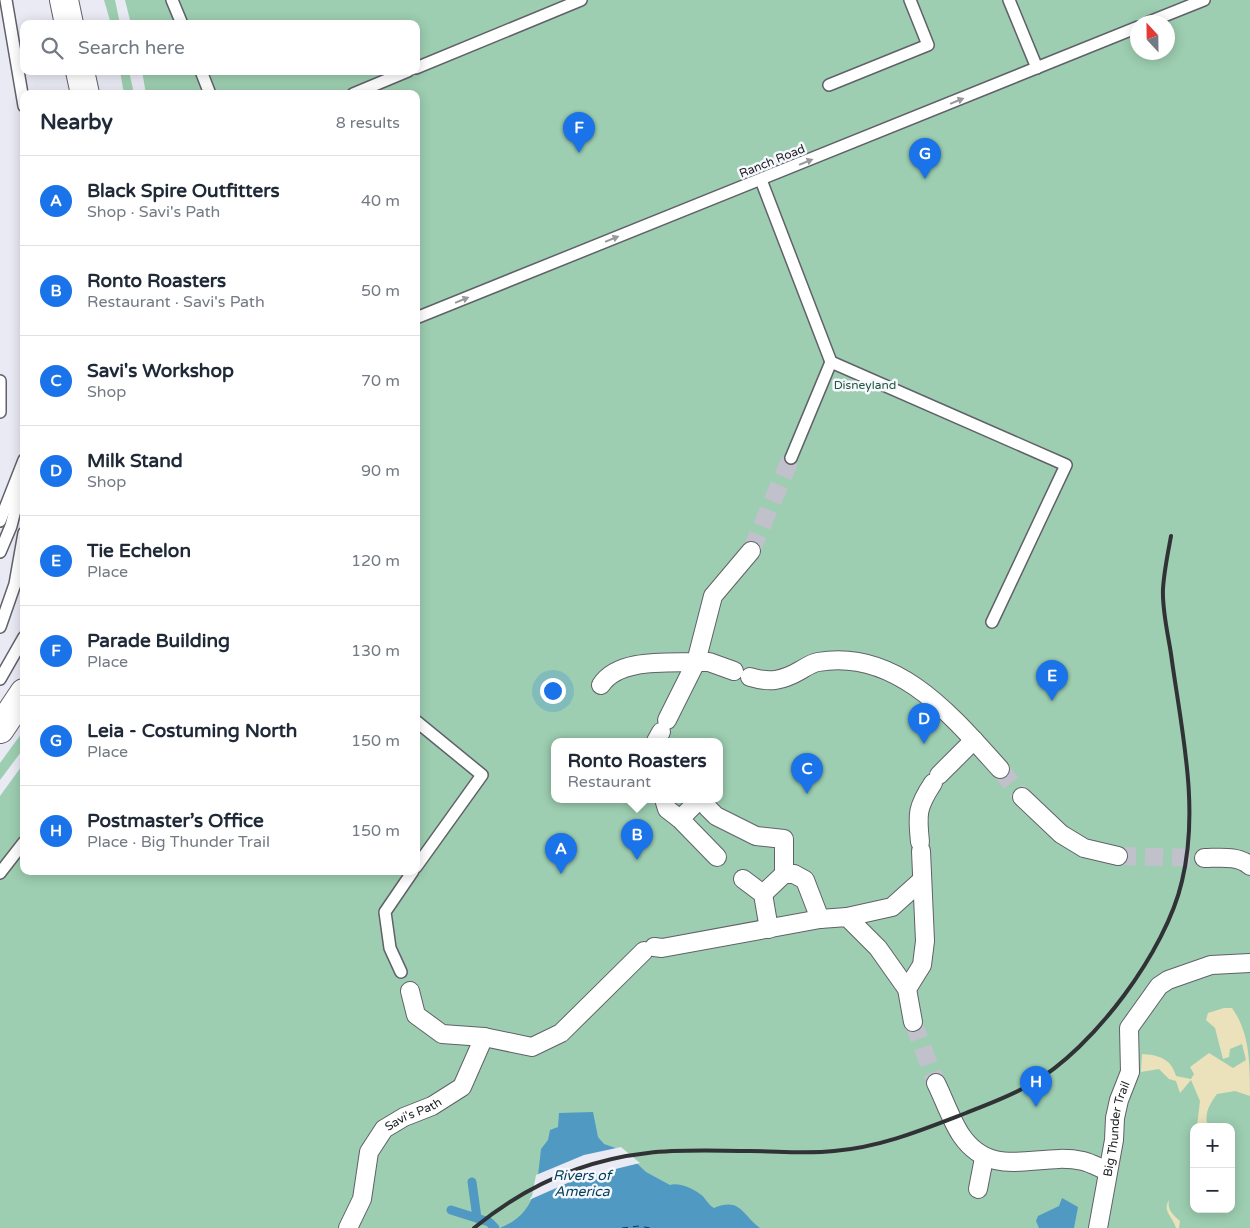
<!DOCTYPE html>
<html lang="en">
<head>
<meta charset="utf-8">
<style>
	:root { --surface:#fff; --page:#f6f6f7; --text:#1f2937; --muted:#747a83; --line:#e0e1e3; --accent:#1a73e8 }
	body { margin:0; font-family:"Varela Round",sans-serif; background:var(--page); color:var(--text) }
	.controls { position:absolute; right:15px; bottom:15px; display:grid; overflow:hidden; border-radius:10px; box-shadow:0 2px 12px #0003 }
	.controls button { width:45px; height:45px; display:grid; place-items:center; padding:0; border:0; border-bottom:1px solid var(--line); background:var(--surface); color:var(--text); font:25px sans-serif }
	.compass { position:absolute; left:1130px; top:15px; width:45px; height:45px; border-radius:50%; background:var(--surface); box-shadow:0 2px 12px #0003; rotate:338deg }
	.you { position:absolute; left:552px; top:690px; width:18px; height:18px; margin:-12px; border:4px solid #fff; border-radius:50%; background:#1a73e8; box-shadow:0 0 0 8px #1a73e833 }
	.badge { display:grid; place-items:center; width:32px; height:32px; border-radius:50%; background:var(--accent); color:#fff; font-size:16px; font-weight:700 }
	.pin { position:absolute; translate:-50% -41px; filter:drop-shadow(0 1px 2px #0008) }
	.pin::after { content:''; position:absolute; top:26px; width:18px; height:15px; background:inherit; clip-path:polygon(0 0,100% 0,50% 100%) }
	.popup { position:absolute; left:551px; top:738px; width:172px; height:65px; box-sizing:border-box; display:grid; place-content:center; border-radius:10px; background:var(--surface); filter:drop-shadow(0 1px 4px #0005); font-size:16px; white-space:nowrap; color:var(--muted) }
	.popup b { font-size:19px; color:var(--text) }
	.popup::after { content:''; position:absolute; left:50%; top:100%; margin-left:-10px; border:10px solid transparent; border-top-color:var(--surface) }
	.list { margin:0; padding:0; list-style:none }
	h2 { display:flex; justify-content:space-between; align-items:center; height:65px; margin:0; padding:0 20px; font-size:21px }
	h2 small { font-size:16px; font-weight:400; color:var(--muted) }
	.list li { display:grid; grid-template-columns:32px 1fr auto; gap:15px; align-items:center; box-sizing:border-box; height:90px; padding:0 20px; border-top:1px solid var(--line) }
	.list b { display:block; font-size:19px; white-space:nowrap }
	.list p { margin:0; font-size:16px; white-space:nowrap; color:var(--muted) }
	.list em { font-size:16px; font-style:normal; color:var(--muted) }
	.icon { flex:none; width:28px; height:28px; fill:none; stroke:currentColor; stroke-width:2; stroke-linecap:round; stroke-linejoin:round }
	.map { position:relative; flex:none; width:1250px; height:1228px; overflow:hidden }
	.search { position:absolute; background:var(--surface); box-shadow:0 2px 12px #0003; left:20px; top:20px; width:400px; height:55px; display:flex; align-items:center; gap:12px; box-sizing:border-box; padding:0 18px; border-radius:10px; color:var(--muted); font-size:19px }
	.panel { position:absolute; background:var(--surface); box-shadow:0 2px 12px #0003; left:20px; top:90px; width:400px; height:785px; border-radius:10px }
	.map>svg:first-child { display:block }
	.green { fill:#9dceb1; fill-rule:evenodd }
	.sand { fill:#ebe2bc }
	.water { fill:#5099c2 }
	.pier { fill:#e9eaf4 }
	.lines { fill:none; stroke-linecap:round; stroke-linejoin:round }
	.stream { stroke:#5099c2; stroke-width:9 }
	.ferry { stroke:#003e5b; stroke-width:1; stroke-dasharray:6 5; stroke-linecap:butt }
	.pedestrian-tunnel { stroke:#c0c1ca; stroke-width:18; stroke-dasharray:18 9; stroke-linecap:butt }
	.service-casing { stroke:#606169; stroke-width:14 }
	.pedestrian-casing { stroke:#606169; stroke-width:20 }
	.secondary-casing { stroke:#606169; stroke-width:30 }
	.service { stroke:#fff; stroke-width:11 }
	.pedestrian { stroke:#fff; stroke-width:18 }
	.secondary { stroke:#fff; stroke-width:28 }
	.rail { stroke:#313236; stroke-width:4 }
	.oneway { fill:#99999b }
	.labels { text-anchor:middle; stroke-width:5; stroke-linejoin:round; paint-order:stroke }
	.street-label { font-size:12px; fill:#1c1d20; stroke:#f7f8fe }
	.park-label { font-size:12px; fill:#21583c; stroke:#f7f8fe }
	.water-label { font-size:14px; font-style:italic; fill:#003e5b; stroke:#f7f8fe }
</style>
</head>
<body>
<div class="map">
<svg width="1250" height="1228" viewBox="0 0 1250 1228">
	<rect width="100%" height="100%" fill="#e9eaf4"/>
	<!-- green -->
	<g class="green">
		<polygon points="104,0 115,0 120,24 111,24"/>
		<path d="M125,0H1250V1228H0V796L24,763V871H416V94H146L142,71H416V24H131ZM1138,22H1168V52H1138ZM554,741H720V799H554ZM1194,1127H1231V1209H1194Z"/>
		<polygon points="120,71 129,71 134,94 124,94"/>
		<polygon points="24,730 24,748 0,780 0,763"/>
	</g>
	<!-- sand -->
	<g class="sand">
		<path d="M1224,1008H1232C1250,1033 1250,1064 1250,1096L1235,1091L1217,1094C1210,1104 1205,1111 1207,1123L1197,1126L1200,1101L1191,1080L1180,1093L1176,1081L1169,1079L1159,1069L1141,1072L1142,1054C1158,1055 1171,1058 1176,1076L1191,1079L1194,1074L1190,1067L1209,1053L1233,1068L1246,1060L1242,1044L1230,1049L1229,1057L1223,1059L1215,1028L1206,1020L1208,1013Z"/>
		<path d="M1169,1200C1167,1210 1173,1215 1180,1221L1179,1228H1176C1173,1217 1162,1211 1169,1200Z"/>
	</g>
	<!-- water -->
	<g class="water">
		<path d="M593,1112L598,1137L604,1144L624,1151L646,1172L670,1185C677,1182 693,1188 700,1194C706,1198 707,1204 714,1208C741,1197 742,1215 760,1228H500C537,1213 537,1184 541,1149L548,1140L550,1130L558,1127L559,1113Z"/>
		<polygon points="1062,1198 1078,1207 1074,1228 1039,1228 1036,1221 1038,1216 1059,1206"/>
	</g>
	<!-- pier -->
	<polygon class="pier" points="621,1147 640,1163 579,1178 529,1200 532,1196 536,1175 584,1155"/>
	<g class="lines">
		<!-- stream -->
		<g class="stream">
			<polyline points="472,1182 477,1218"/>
			<polyline points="451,1210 489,1222 495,1228"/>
		</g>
		<!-- ferry -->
		<polyline class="ferry" points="622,1228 639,1226 650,1228"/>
		<!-- pedestrian-tunnel -->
		<g class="pedestrian-tunnel">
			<polyline points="751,551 791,458"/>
			<polyline points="1000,769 1022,797"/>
			<polyline points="1118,856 1204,858"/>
			<polyline points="913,1022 936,1083"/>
		</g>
		<defs>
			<g id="service">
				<polyline points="6,0 24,106"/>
				<polyline points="172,0 182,24"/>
				<polyline points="1009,0 1037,68"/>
				<polyline points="1149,22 1204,0"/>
				<polyline points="416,68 581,0"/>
				<polyline points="201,71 210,94"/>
				<polyline points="829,85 928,45 910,0"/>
				<polyline points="353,94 408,71"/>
				<polyline points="761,180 831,362"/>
				<polyline points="416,318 1138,27"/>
				<polyline points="0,381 0,412"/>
				<polyline points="791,458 831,362 1066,465 992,622"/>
				<polyline points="0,521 24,460"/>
				<polyline points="0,552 11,526 24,475"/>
				<polyline points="0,627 15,584 24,533"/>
				<polyline points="0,679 24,637"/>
				<polyline points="416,721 482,775 416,867"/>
				<polyline points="0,873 24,842"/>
				<polyline points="401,972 390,948 385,912 413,871"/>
			</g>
			<g id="pedestrian">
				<path d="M750,677C770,683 782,681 801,670C806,667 812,663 818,662C897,648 953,717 1000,769"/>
				<path d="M601,685C618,658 668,663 696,662L713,596L751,551"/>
				<polyline points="667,720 696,662 709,662 734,671"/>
				<polyline points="656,741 661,732"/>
				<polyline points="939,775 974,740"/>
				<polyline points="1022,797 1061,834 1084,848 1118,856"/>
				<polyline points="664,799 667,809 680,819 717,857"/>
				<polyline points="707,807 716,816 756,836 784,839 784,874"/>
				<polyline points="680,819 694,805"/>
				<path d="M920,842C917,814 917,807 933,783"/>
				<path d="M1204,858C1219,858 1239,855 1250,866"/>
				<polyline points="743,879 763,894 769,929"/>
				<polyline points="763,894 784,874 794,874 805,880 820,919"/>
				<polyline points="847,917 892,907 922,880"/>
				<polyline points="654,947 662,948 820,919 847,917 878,948 907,989 913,1022"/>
				<polyline points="907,989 922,965 925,941 921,851"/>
				<polyline points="410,991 416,1015 442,1034 484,1037 532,1047 561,1033 644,951"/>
				<path d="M936,1083C944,1099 951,1120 961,1135C993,1182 1038,1151 1083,1161C1091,1163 1100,1168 1108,1171"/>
				<polyline points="978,1189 984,1158"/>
				<path id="s1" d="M348,1228L362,1199L369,1152L384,1129L404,1117L432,1106L462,1087L484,1037"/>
				<path id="s2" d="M1098,1228L1114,1140L1115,1118L1119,1100L1130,1072L1129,1028L1159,986L1168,980L1211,965L1250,963"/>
			</g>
			<g id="secondary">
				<polyline points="64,0 69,24"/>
				<polyline points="80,71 85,94"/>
				<polyline points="0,729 24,693"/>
			</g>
		</defs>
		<!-- service casing -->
		<use href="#service" class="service-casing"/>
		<!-- pedestrian casing -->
		<use href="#pedestrian" class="pedestrian-casing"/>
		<!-- secondary casing -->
		<use href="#secondary" class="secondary-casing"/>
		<!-- service -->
		<use href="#service" class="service"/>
		<!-- pedestrian -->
		<use href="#pedestrian" class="pedestrian"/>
		<!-- secondary -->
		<use href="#secondary" class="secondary"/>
		<!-- rail -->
		<path class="rail" d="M474,1228C524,1187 583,1160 648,1153C681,1149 716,1151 750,1151C777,1151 806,1154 834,1151C881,1147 922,1130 966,1113C988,1104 1011,1096 1031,1084C1094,1048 1166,951 1182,881C1200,807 1181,728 1171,654C1168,634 1162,610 1163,589C1164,571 1168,553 1171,536"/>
	</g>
	<!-- one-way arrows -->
	<defs><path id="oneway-solid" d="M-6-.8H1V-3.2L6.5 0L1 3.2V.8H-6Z" transform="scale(1.25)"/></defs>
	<g class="oneway">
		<use href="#oneway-solid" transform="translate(957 101) rotate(-22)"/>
		<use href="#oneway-solid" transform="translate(806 162) rotate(-22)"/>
		<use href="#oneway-solid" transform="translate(612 239) rotate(-22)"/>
		<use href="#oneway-solid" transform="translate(462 300) rotate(-22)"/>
	</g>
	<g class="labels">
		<!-- street labels -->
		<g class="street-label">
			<text transform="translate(772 161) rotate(-22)" y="4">Ranch Road</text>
			<text dy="4" stroke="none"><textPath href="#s1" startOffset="140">Savi's Path</textPath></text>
			<text dy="4" stroke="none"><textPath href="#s2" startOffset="101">Big Thunder Trail</textPath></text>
		</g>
		<!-- park labels -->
		<g class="park-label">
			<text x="865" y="389">Disneyland</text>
		</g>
		<!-- water labels -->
		<g class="water-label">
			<text x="582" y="1180">Rivers of<tspan x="582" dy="16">America</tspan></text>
		</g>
	</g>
</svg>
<div class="controls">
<button>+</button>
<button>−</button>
</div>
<svg class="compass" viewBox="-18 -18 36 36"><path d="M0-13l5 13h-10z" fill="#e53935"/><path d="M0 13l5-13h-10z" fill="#747a83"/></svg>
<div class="you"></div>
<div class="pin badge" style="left:561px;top:874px">A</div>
<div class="pin badge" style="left:637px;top:860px">B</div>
<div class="popup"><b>Ronto Roasters</b>Restaurant</div>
<div class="pin badge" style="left:807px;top:794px">C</div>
<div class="pin badge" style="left:924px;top:744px">D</div>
<div class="pin badge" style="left:1052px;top:701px">E</div>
<div class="pin badge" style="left:579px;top:153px">F</div>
<div class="pin badge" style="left:925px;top:179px">G</div>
<div class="pin badge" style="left:1036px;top:1107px">H</div>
<div class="search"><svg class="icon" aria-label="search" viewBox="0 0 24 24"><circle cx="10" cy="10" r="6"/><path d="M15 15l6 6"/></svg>Search here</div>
<section class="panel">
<h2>Nearby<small>8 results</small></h2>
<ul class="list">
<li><span class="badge">A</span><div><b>Black Spire Outfitters</b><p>Shop · Savi's Path</p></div><em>40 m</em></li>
<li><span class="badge">B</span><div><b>Ronto Roasters</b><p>Restaurant · Savi's Path</p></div><em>50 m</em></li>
<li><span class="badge">C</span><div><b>Savi's Workshop</b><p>Shop</p></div><em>70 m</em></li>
<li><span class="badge">D</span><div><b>Milk Stand</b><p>Shop</p></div><em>90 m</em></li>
<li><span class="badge">E</span><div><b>Tie Echelon</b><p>Place</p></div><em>120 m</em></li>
<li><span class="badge">F</span><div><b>Parade Building</b><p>Place</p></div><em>130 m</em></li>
<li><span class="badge">G</span><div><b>Leia - Costuming North</b><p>Place</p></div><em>150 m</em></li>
<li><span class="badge">H</span><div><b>Postmaster’s Office</b><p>Place · Big Thunder Trail</p></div><em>150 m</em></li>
</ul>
</section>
</div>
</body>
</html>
